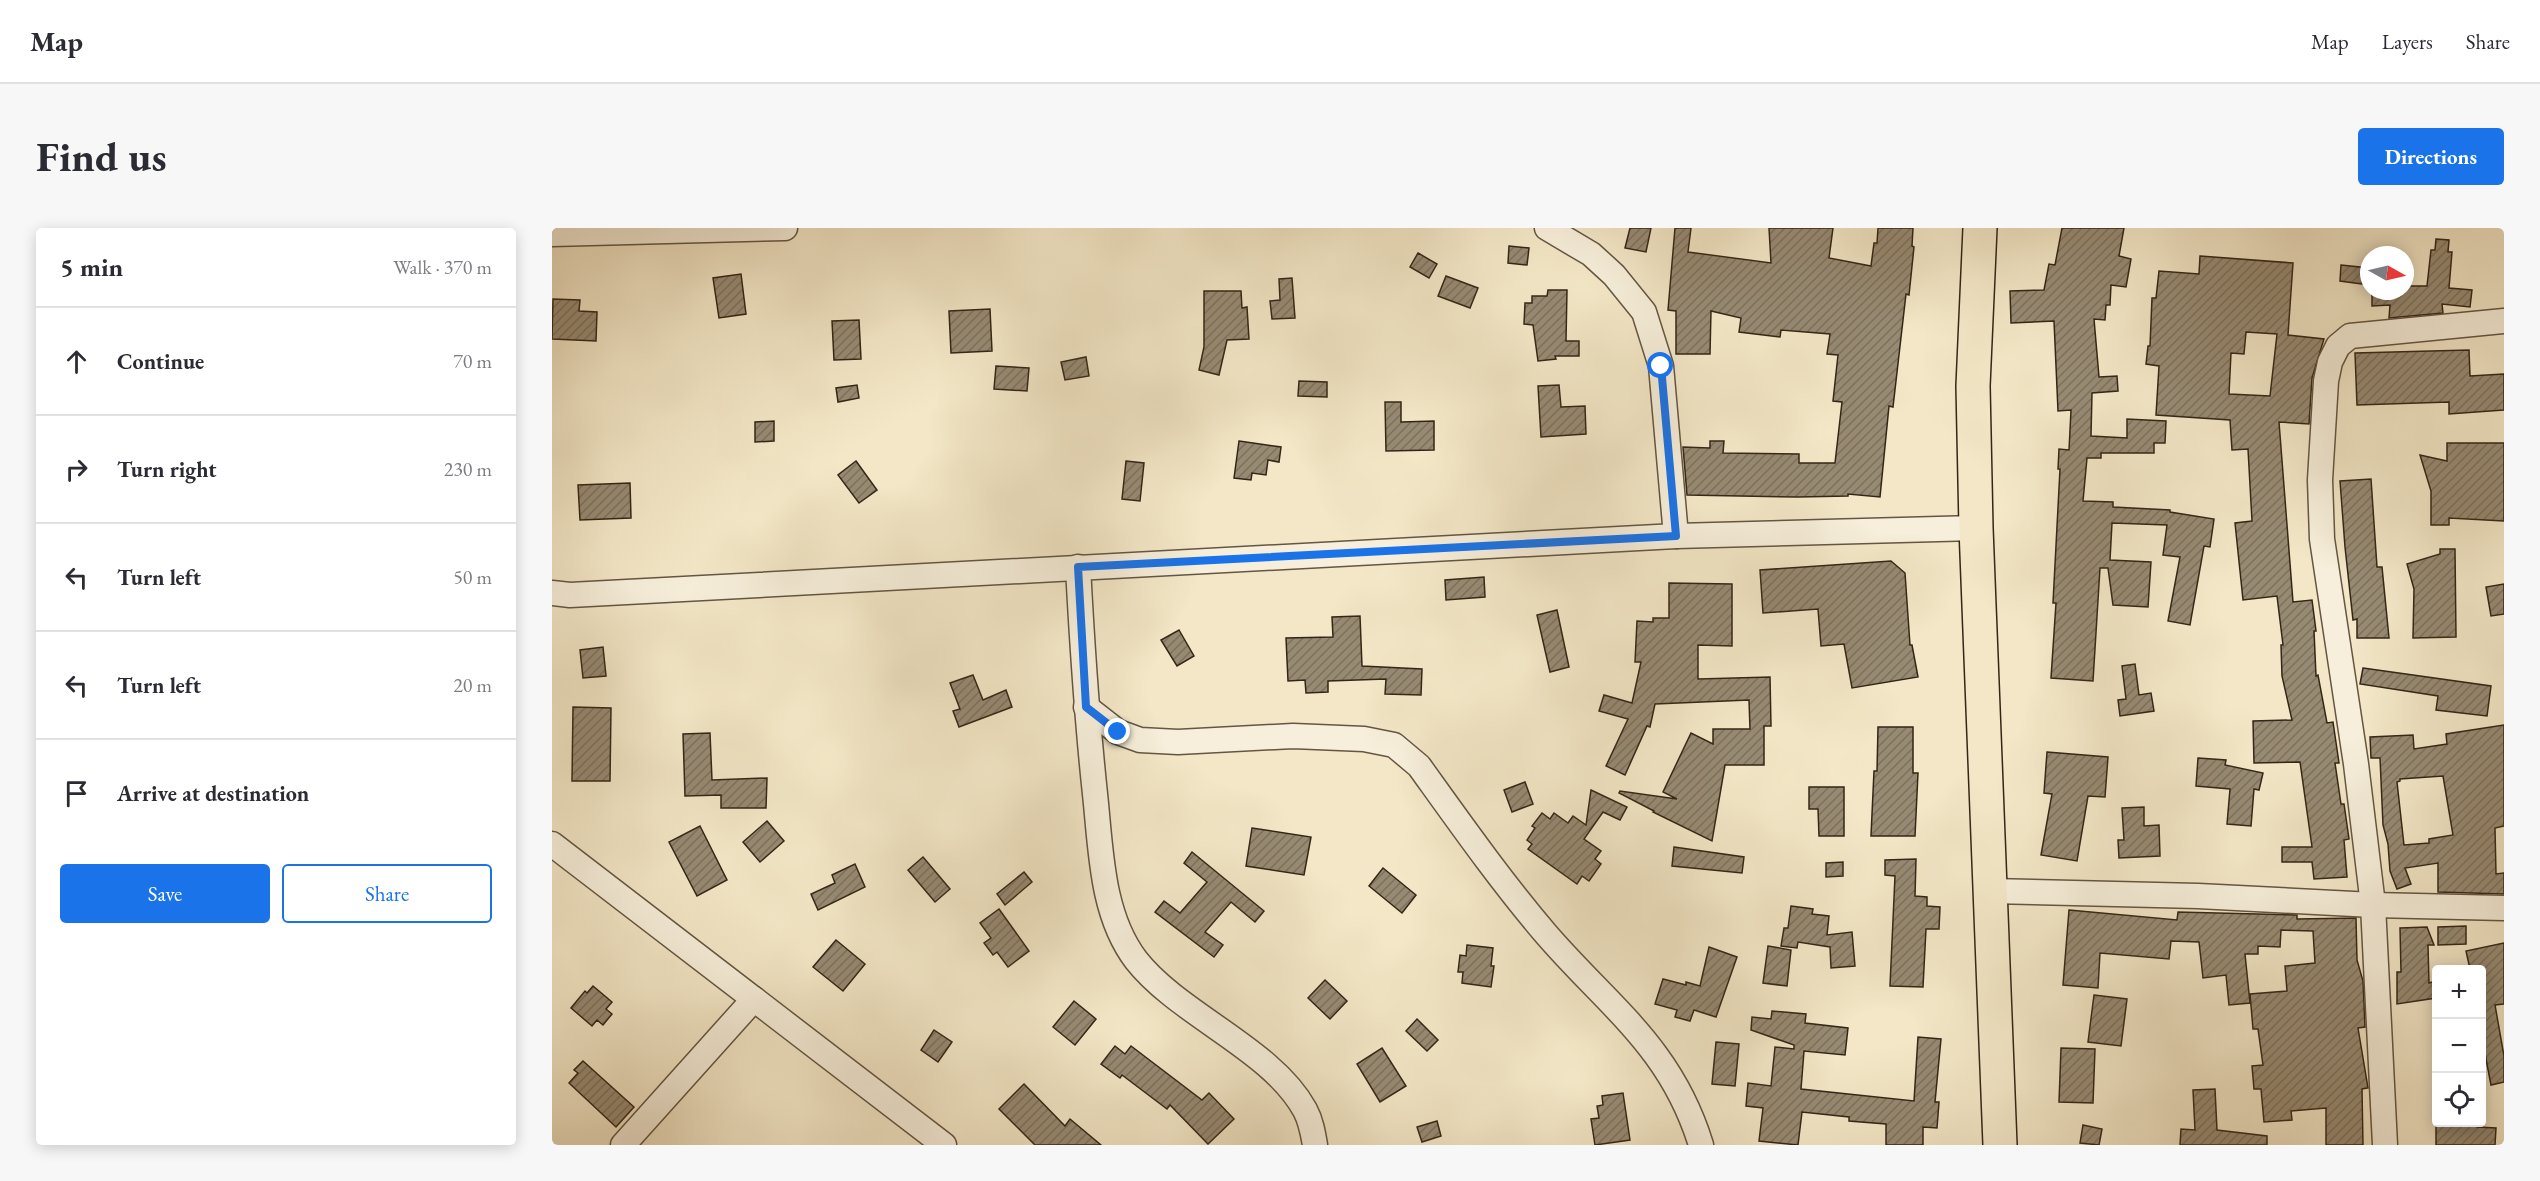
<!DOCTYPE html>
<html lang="en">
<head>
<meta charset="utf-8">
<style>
	:root { --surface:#fff; --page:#f7f7f7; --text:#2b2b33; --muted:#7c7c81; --line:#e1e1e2; --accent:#1a73e8 }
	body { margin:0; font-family:"EB Garamond",serif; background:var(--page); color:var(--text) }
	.controls { position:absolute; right:18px; bottom:18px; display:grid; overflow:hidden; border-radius:6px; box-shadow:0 3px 15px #0003 }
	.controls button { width:54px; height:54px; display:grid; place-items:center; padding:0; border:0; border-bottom:2px solid var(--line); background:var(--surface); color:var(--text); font:30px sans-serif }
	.compass { position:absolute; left:1808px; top:18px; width:54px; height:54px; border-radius:50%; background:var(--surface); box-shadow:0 3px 15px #0003; rotate:98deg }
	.stop { position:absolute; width:18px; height:18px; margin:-14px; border:4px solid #1a73e8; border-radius:50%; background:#fff }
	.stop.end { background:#1a73e8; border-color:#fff; box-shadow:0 2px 6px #0008 }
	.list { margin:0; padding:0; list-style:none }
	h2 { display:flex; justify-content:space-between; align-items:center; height:78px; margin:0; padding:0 24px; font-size:26px }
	h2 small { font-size:20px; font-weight:400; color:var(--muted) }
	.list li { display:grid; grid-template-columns:39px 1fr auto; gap:18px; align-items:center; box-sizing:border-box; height:108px; padding:0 24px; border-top:2px solid var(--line) }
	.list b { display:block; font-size:22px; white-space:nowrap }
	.list em { font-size:20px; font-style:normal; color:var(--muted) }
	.actions { display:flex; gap:12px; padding:18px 24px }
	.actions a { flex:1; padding:14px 0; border:2px solid var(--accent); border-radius:6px; text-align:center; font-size:21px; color:var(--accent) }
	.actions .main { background:var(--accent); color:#fff }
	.icon { flex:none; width:33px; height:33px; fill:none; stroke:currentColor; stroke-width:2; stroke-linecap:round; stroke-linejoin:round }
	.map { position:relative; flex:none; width:1952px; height:917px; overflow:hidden; border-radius:6px }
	header { display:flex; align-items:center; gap:36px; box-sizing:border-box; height:84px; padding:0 30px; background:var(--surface); border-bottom:2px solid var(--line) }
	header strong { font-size:28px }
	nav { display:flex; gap:33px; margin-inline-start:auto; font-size:21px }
	.intro { display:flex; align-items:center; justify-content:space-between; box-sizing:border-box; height:144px; padding:0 36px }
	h1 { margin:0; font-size:42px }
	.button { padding:15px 27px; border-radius:6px; background:var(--accent); color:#fff; font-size:21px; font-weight:700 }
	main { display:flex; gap:36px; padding:0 36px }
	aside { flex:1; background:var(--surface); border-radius:6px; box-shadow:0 3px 15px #0003 }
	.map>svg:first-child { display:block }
	.building { fill:url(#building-hatch); stroke:#342617; stroke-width:1.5; fill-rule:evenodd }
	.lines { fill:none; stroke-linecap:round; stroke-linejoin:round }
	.minor-casing { stroke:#645643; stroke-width:27 }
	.highway-casing { stroke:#342617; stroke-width:36 }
	.minor { stroke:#f7efdb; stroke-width:24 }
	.highway { stroke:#f3e7c7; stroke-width:33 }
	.route { stroke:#1a73e8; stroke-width:8 }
</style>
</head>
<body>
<header>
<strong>Map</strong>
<nav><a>Map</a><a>Layers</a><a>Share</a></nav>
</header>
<div class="intro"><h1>Find us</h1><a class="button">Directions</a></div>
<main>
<aside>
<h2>5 min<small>Walk · 370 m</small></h2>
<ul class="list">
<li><svg class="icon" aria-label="ahead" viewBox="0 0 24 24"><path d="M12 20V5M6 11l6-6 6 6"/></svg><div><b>Continue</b></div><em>70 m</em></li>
<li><svg class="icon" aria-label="right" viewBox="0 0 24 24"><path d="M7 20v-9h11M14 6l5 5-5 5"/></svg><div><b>Turn right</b></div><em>230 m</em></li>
<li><svg class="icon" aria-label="left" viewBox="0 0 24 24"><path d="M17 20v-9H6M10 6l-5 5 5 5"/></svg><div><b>Turn left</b></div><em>50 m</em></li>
<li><svg class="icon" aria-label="left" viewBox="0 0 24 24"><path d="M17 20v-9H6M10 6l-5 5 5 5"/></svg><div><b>Turn left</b></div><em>20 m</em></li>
<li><svg class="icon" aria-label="arrive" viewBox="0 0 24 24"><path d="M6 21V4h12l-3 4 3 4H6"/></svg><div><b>Arrive at destination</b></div></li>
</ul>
<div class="actions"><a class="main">Save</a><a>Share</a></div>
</aside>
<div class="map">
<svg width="1952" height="917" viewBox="0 0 1952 917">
	<defs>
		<pattern id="building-hatch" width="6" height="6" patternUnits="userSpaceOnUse" patternTransform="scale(1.5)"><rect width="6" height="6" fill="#978a73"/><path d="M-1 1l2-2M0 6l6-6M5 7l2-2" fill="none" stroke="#7c715d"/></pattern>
	</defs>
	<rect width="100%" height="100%" fill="#f3e7c7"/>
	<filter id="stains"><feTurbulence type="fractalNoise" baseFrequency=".00333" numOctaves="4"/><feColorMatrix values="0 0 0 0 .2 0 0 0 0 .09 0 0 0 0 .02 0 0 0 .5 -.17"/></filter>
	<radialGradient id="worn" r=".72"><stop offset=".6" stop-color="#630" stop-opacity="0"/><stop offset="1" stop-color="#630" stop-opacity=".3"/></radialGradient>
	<!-- building -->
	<g class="building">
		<polygon points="1078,0 1099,0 1094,24 1073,20"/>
		<polygon points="1123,0 1139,0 1136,24 1219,35 1217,0 1281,0 1277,30 1319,38 1322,15 1325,15 1326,0 1361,0 1360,18 1362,19 1357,67 1354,66 1341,179 1337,178 1328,269 1296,266 1296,268 1246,269 1135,267 1131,219 1158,220 1158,213 1172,213 1171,225 1247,226 1247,235 1283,235 1290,174 1281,173 1286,127 1275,126 1278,106 1229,102 1228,109 1187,104 1189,90 1159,83 1158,126 1124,126 1124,83 1116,82"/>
		<polygon points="1510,0 1572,0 1567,28 1579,31 1574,59 1559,57 1558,77 1554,77 1553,92 1542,91 1547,149 1565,148 1566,163 1540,165 1539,208 1575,210 1575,191 1614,193 1613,215 1602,215 1602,225 1549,225 1549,230 1535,230 1531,273 1561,274 1561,279 1618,282 1618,284 1662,291 1658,319 1652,318 1638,397 1616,393 1628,329 1611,327 1615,297 1560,295 1558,332 1599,334 1596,379 1561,377 1556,340 1548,340 1541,453 1499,450 1504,375 1501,375 1508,241 1506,241 1507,221 1517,222 1519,182 1506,183 1502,93 1459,95 1458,63 1492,62 1497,36 1503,37"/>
		<polygon points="1884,11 1897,12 1896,24 1900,24 1897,60 1920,62 1918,79 1890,76 1891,85 1837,90 1838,77 1820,78 1820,63 1853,63 1853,58 1875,58 1879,22 1883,22"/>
		<polygon points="957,18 977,20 975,37 956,35"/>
		<polygon points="866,25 885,36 877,50 858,39"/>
		<path d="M1648,28L1741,35L1736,107L1772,111L1760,150L1757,196L1727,194L1741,374L1760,372L1764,403H1762L1764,448L1766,447L1775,495L1781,494L1787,535H1783L1789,576H1792L1797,611L1792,612L1795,649L1762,651L1760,634H1730V619H1760L1748,534L1702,535L1701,493L1740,492L1730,448L1729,417H1731L1725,368L1691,372L1683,295L1700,293L1696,221L1680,222L1678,192L1604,187L1607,138L1594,136L1596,118H1598L1600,70H1604L1607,43L1647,46ZM1694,104L1725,106L1718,168L1677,166L1679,125L1692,126Z"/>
		<polygon points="1789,37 1817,40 1817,57 1788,53"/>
		<polygon points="189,46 194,86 167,90 161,50"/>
		<polygon points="894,48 926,60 918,80 886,68"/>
		<polygon points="740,50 743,90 720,91 718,73 728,72 727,51"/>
		<polygon points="996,62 1015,62 1014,113 1027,113 1027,128 1003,128 1004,131 986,133 981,97 972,96 973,75 980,75 980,68 995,68"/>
		<polygon points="652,63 689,63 690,80 695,79 697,111 675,112 667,147 647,142 652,119"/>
		<polygon points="1,71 28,72 27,83 45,84 44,113 0,111"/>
		<polygon points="438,81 440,123 399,125 397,83"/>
		<polygon points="307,92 309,131 282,132 280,93"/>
		<polygon points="1917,122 1918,148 1952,146 1952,182 1897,186 1897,174 1805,177 1803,125"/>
		<polygon points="534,129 537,148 513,152 509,134"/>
		<polygon points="444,138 477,140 475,163 442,161"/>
		<polygon points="747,153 775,154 775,169 746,168"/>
		<polygon points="305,157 307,170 286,174 284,160"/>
		<polygon points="1007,157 1009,179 1033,178 1034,206 989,209 986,158"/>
		<polygon points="833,174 849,174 849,194 882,193 882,222 834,223"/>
		<polygon points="222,193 222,213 203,214 203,194"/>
		<polygon points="687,213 729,219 727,234 716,232 714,247 700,245 699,252 682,250"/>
		<polygon points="1895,215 1952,215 1952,293 1897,290 1897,297 1879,297 1879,263 1868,227 1895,233"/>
		<polygon points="304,233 325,262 307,275 286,247"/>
		<polygon points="574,233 592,235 588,273 570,271"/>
		<polygon points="1819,251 1825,339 1830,339 1837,410 1805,410 1805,391 1801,392 1793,319 1788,253"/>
		<polygon points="78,255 79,290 28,292 26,257"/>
		<polygon points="1888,321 1903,321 1904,409 1861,410 1862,361 1855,336 1888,326"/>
		<polygon points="1339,333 1353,345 1358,417 1360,417 1366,449 1300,460 1292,416 1269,418 1266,381 1211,385 1208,342"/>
		<polygon points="932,349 933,369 894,372 893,352"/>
		<polygon points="1117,355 1180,356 1180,418 1146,417 1146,451 1218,449 1219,498 1212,498 1212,537 1173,537 1160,613 1101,584 1102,583 1067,565 1068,563 1125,571 1111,564 1139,505 1161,516 1161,501 1198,501 1197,472 1103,476 1098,499 1095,498 1073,547 1054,538 1076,491 1047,483 1052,467 1080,475 1089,434 1083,434 1085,393 1101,394 1101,390 1117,390"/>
		<polygon points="1952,356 1952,386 1939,388 1934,359"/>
		<polygon points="1005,382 1017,439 998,444 985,387"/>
		<polygon points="808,388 810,438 870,441 869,467 833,466 834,451 776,453 776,464 754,465 753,452 736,453 734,410 781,409 780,389"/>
		<polygon points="627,402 642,428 625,438 609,412"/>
		<polygon points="51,419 54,448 31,450 28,422"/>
		<polygon points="1583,436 1587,467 1599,465 1602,483 1568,488 1566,472 1574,471 1570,438"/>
		<polygon points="1811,440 1939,458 1935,488 1884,482 1886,468 1808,456"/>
		<polygon points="421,447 431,472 454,462 460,479 407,499 401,483 408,481 398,455"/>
		<polygon points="21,479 59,480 58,553 20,553"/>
		<path d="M1952,497V598L1943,600L1944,646L1952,645V666L1886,664V635L1853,640L1859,656L1845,661L1838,643L1836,616L1831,597L1828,530H1819L1818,509L1861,507L1862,521L1895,516L1894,506ZM1891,548L1901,607L1877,611V615L1852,617L1845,554L1848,553V551Z"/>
		<polygon points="1326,499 1361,499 1361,545 1366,545 1363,608 1319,608 1322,543 1325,543"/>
		<polygon points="158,505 160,552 215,550 214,580 169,580 169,567 133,568 131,506"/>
		<polygon points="1495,524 1556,529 1553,569 1536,568 1525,633 1489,627 1500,566 1492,565"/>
		<polygon points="1646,530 1674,532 1673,537 1711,545 1707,562 1702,561 1699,598 1675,596 1678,561 1644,558"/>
		<polygon points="973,554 981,576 960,584 952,562"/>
		<polygon points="1257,559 1292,559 1292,608 1267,608 1266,581 1257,581"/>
		<polygon points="1039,562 1075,579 1068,592 1051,584 1032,611 1049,623 1043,631 1049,636 1037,653 1030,648 1025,656 976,621 980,616 975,612 983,600 980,598 990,585 998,591 1002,585 1016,595 1021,588 1034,597"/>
		<polygon points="1592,579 1592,598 1607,597 1608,628 1567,630 1566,612 1572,612 1570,580"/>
		<polygon points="215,593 232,613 208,634 191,614"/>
		<polygon points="148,598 175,652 145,668 117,614"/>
		<polygon points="700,600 759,609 752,647 694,638"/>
		<polygon points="1122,619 1192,629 1190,645 1120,638"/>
		<polygon points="640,624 712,683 703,694 679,674 653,704 671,717 662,729 603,684 612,673 628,685 655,654 632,635"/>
		<polygon points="371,629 398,661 383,674 356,642"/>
		<polygon points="1364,631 1363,668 1375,669 1375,678 1388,679 1387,701 1374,701 1371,759 1338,758 1343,648 1333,647 1333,632"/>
		<polygon points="1291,634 1291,648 1274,649 1274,635"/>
		<polygon points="303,636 313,659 266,682 259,666 283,655 280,647"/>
		<polygon points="831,640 864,667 850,685 817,658"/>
		<polygon points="472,644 480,654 453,677 445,666"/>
		<polygon points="1239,678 1261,681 1260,686 1277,688 1275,707 1300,704 1303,738 1279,740 1278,719 1246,714 1245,720 1229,718 1232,700 1236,700"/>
		<polygon points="447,681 477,723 456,739 445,724 441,727 432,715 439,710 428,695"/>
		<polygon points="1517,682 1625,692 1626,684 1745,687 1745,691 1804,690 1805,732 1811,753 1813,799 1806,800 1816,860 1810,861 1811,917 1774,917 1774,880 1739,883 1740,892 1712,894 1709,861 1702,861 1700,838 1711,837 1706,801 1701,801 1698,766 1735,763 1733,738 1763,735 1761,703 1729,702 1728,719 1706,718 1706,726 1693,726 1698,775 1677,777 1674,747 1651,750 1647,714 1619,713 1617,731 1548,725 1546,760 1511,757"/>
		<polygon points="1914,698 1914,716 1886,717 1886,699"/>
		<polygon points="1875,699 1882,717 1876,717 1877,755 1884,753 1884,770 1845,776 1845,744 1849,744 1848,700"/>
		<polygon points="284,712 313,736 291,763 261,739"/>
		<polygon points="1952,715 1952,776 1943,777 1952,828 1952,854 1939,857 1929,805 1929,741 1918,741 1914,723"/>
		<polygon points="915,717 941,720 939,738 942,738 939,759 910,755 911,744 906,744 908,727 914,728"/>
		<polygon points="1216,718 1239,722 1235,758 1211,755"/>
		<polygon points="1157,719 1185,729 1164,789 1142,782 1138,793 1123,789 1125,782 1103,776 1111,751 1134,757 1134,754 1148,758"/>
		<polygon points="773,752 795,773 778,791 756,770"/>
		<polygon points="41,758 60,774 54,781 60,786 51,797 45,792 40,798 19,780 33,763 35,765"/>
		<polygon points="1542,767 1575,771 1569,818 1536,814"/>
		<polygon points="522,773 544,791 523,817 501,799"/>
		<polygon points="1220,783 1254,786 1253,795 1296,800 1293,827 1252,823 1249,861 1362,873 1366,809 1389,811 1383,874 1387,874 1385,900 1371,899 1371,917 1334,917 1334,896 1297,893 1297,889 1250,884 1246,917 1207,913 1211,880 1194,878 1196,855 1219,858 1223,819 1242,821 1242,817 1199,802 1200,789 1219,791"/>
		<polygon points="865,791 886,812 875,823 854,803"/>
		<polygon points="382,802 400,814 386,834 369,822"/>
		<polygon points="1164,814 1187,816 1183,858 1160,856"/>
		<polygon points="563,818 573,826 579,818 650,872 657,865 682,891 656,916 618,877 615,881 570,847 568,850 549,836"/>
		<polygon points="830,820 854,858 828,874 805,836"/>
		<polygon points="1509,820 1543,821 1541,875 1507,874"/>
		<polygon points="31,833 82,879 64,899 17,855 26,845 22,842"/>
		<polygon points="472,856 513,898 518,891 549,917 483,917 447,881"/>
		<polygon points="1663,861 1665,902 1715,908 1715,917 1628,917 1629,901 1643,902 1641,862"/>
		<polygon points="1071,865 1078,912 1043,917 1039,891 1047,890 1045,878 1051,877 1050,868"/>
		<polygon points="885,893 889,908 870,914 865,899"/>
		<polygon points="1884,894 1925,894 1925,899 1944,900 1943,917 1884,917"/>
		<polygon points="1531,897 1550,901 1547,917 1528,915"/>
	</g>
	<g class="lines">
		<defs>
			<g id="minor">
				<polyline points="995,0 1039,26 1062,47 1092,84 1109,138 1124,308"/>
				<polyline points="0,6 233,0"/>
				<path d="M526,339C530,415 535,491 543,566C549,621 549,686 584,732C627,787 720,821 753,882C759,893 761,905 763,917"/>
				<polyline points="0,365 18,367 1124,308 1424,300"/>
				<path d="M534,479L566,504L588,512L626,514L741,508L812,511L842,517L867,538C908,595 948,652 994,706C1057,779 1119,819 1149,917"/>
				<polyline points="0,616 392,917"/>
				<polyline points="1438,663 1646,668 1821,677 1952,680"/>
				<polyline points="71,917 202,771"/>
				<polyline points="1833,917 1821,677 1804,536 1770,311 1768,252 1774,153 1778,134 1786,118 1798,108 1952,93"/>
			</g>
			<polyline id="highway" points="1428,0 1421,158 1424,300 1448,917"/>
		</defs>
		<!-- minor casing -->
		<use href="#minor" class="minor-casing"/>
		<!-- highway casing -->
		<use href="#highway" class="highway-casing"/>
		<!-- minor -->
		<use href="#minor" class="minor"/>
		<!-- highway -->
		<use href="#highway" class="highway"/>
	</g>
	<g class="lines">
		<!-- route -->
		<polyline class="route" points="566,504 534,479 526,339 1124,308 1109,138"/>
	</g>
	<rect width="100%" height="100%" filter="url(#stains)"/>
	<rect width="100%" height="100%" fill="url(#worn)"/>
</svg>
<div class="controls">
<button>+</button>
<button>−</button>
<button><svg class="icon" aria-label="locate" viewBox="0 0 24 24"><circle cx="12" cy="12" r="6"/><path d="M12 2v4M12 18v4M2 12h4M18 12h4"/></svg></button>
</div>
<svg class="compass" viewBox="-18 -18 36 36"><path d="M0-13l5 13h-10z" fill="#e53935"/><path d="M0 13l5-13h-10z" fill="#7c7c81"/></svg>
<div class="stop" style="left:1109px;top:138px"></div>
<div class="stop end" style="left:566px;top:504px"></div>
</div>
</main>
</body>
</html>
